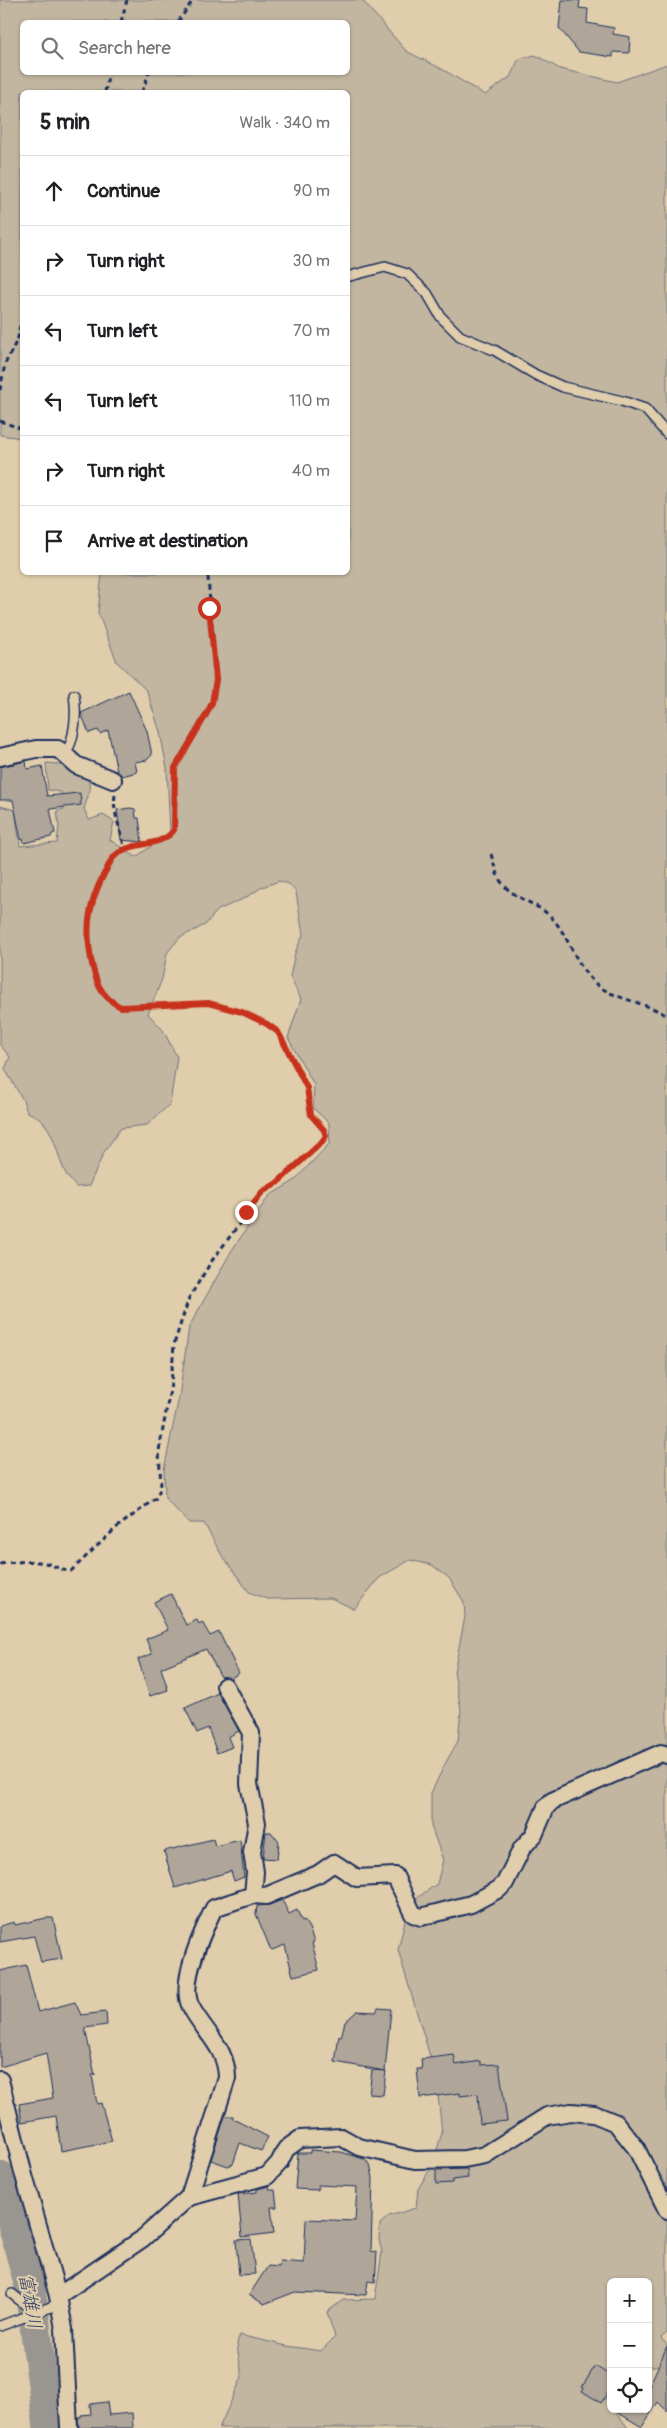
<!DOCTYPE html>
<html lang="en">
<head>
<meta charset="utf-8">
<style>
	:root { --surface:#fff; --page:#f2f2f2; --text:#202124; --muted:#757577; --line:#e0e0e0 }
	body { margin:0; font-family:Pangolin,"Klee One",sans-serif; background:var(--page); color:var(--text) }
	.controls { position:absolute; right:15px; bottom:15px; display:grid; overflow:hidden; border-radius:8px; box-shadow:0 1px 4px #0004 }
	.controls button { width:45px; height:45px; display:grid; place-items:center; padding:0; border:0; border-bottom:1px solid var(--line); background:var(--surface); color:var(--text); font:25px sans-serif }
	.stop { position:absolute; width:15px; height:15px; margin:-11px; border:4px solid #c8321e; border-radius:50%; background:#fff }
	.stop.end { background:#c8321e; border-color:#fff; box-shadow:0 1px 5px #0008 }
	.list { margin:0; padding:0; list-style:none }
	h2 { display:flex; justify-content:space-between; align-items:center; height:65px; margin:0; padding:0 20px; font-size:21px }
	h2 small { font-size:16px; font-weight:400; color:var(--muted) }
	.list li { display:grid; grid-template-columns:32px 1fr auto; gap:15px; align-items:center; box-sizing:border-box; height:70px; padding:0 20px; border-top:1px solid var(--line) }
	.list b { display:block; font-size:19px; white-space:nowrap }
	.list em { font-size:16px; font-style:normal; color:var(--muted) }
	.icon { flex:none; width:28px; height:28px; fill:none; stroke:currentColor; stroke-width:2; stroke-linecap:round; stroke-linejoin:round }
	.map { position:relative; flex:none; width:667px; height:2428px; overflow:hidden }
	.search { position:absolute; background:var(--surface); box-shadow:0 1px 4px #0004; left:20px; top:20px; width:330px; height:55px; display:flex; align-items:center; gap:12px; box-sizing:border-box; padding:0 18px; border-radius:8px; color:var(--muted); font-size:19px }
	.panel { position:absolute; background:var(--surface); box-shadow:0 1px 4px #0004; left:20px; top:90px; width:330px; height:485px; border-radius:8px }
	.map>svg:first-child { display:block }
	.green { fill:#c2b6a0; stroke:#6e727f; fill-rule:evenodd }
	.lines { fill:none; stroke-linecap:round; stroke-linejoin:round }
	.river { stroke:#999590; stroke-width:31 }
	.building { fill:#afa598; stroke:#1b2f5e }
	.lane-casing { stroke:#1b2f5e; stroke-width:12 }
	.street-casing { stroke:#1b2f5e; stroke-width:20 }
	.path { stroke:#1b2f5e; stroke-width:3; stroke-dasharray:5 4; stroke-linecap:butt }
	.lane { stroke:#dfcdab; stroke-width:9 }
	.street { stroke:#dfcdab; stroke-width:16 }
	.route { stroke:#c8321e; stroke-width:6 }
	.labels { text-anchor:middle; stroke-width:4.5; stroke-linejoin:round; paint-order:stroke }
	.water-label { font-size:19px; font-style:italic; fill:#2e3e66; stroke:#dfcdab }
</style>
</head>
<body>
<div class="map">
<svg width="667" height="2428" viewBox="0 0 667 2428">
	<rect width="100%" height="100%" fill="#dfcdab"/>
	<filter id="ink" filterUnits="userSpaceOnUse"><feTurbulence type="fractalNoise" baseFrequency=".02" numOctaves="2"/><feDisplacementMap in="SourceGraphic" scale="10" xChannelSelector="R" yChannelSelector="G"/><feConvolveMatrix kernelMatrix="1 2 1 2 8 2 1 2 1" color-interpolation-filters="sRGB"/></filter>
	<g filter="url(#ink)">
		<!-- green -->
		<path class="green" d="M0,0H362L406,51L442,69L485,95L510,77L519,59L535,55L560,69L617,82L667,64V2333L661,2338L667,2345V2369L658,2365L648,2368V2282H611V2409H614L628,2428H219L242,2377L237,2345L239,2335L287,2346L321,2351L335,2337L327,2312L343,2300L375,2299L382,2252L379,2240L380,2224L389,2216L416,2208L418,2189L432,2166L442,2133L436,2076L398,1950L405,1920L414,1900L437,1884L443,1860L431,1826V1793L445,1764L458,1741L461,1709L454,1672L465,1617L464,1602L449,1578L432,1565L410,1560L379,1578L354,1609L331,1598L268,1599L249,1592L221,1554L204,1523H189L165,1498L164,1470L179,1397L189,1327L232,1250L269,1196L294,1181L330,1143L329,1123L313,1108L314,1085L288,1038L301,999L290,977L295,953L303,935L296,892L289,884L279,881L262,887L245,898L218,910L205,925L179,938L167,953L162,979L148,1014L163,1030L177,1057L170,1104L147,1125L121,1128L104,1152L89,1186L76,1187C73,1183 69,1179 66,1174C54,1151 56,1122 27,1112L23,1100L5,1069L10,1057L0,1045V806L15,810L20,846L57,843L59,826L57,811L64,809L61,792L48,790L46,763C62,763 73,771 88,777L90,790L84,809L89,820L103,815L114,822L110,840L136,857L170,833L167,768L160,732L147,691L117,662L98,613L102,573L348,572V92H22V438L0,435ZM22,22H348V72H22Z"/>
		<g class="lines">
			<!-- river -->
			<polyline class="river" points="0,2177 29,2282 49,2428"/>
		</g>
		<!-- building -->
		<g class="building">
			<polygon points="562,0 580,0 579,8 588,9 587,23 614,28 613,34 630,37 629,53 613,52 613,57 579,52 559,28"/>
			<polygon points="129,691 147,731 152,755 147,760 135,762 137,772 122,776 117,771 108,730 100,734 98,730 89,733 81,713"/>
			<polygon points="26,761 27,769 42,766 47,796 80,793 81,805 50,809 55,833 52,834 51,837 24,843 23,839 21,840 13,800 0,800 0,767"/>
			<polygon points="130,808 135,809 136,818 139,818 142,842 121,840 117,810"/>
			<polygon points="171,1594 186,1625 197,1620 199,1624 202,1622 210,1636 219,1632 239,1673 231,1678 221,1677 206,1649 161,1668 168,1690 150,1696 138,1659 152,1654 146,1639 168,1630 154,1602"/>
			<polygon points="218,1693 239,1731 228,1737 232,1747 217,1753 208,1728 197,1733 185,1708"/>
			<polygon points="266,1832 271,1832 279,1842 277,1859 263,1858"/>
			<polygon points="213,1839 215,1846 240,1840 244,1877 234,1881 231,1871 175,1888 164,1851"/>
			<polygon points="282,1900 289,1914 297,1910 302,1921 304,1920 309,1928 314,1942 312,1943 319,1970 293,1976 285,1945 272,1950 270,1948 256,1914 257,1906 269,1905"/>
			<polygon points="46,1918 53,1918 62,1959 41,1962 34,1936 0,1942 0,1926 14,1922 15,1925"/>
			<polygon points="26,1965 38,2012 75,2002 81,2015 106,2012 107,2025 85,2028 95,2075 92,2075 97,2104 101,2103 112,2141 61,2151 56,2116 22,2122 19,2104 53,2098 46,2053 0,2067 0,1971"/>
			<polygon points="378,2008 391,2009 385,2071 335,2062 339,2036 341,2037 345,2022 357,2011 376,2012"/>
			<polygon points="454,2055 456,2065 481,2061 481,2065 499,2064 507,2121 480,2124 478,2094 460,2096 460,2093 420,2098 417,2069 422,2069 421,2059"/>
			<polygon points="372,2070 386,2071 383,2095 369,2094"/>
			<polygon points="225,2116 233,2116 233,2119 268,2137 261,2151 240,2143 233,2164 228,2166 211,2160"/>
			<polygon points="310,2150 341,2152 364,2159 370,2164 373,2178 371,2251 377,2252 375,2282 368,2281 366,2295 295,2292 264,2304 249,2295 268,2266 279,2267 280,2261 304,2263 306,2219 355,2221 357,2187 318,2185 318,2190 295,2189 298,2153 310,2153"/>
			<polygon points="467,2169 468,2178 452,2180 452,2183 436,2184 436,2170"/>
			<polygon points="269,2186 270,2190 275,2190 277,2207 271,2207 274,2233 242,2237 238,2194 257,2192 257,2189"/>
			<polygon points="251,2239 255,2274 239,2275 236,2240"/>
			<polygon points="667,2346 667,2411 658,2402 642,2427 612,2409 648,2409 648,2389"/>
			<polygon points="595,2366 611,2376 611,2388 601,2403 582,2391 584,2388 582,2387"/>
			<polygon points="107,2402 109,2415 132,2413 133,2428 79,2428 78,2417 81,2417 81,2415 91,2414 90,2404"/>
		</g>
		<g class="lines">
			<defs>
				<g id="lane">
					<polyline points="350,276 385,267 407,274 427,293 441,317 460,336 494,350 536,375 563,387 622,401 645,409 667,434"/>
					<path d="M65,755C75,739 77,714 74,695"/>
					<polyline points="12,2294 35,2312"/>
					<polyline points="0,2326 59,2304"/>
				</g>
				<g id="street">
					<polyline points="0,757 36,749 58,749 76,765 113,780"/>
					<polyline points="225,1686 251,1733 249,1784 257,1823 252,1852 255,1872 253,1895"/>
					<polyline points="0,2080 23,2172 58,2296 64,2329 69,2428"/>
					<path d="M189,2197L227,2078C227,2048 204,2032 191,2007C178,1983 203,1931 214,1908L253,1895L266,1896L318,1874L334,1863L357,1878L395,1876L413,1914L421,1917L471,1904L499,1889L505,1883L522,1848L534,1835L546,1807L552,1801L661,1753L667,1755"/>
					<polyline points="58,2296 142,2239 189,2197 267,2176 279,2163 286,2149 300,2139 341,2137 359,2147 415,2160 464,2159 485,2155 547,2116 571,2112 594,2114 616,2123 636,2148 667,2210"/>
				</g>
			</defs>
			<!-- lane casing -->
			<use href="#lane" class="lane-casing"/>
			<!-- street casing -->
			<use href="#street" class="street-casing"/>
			<!-- path -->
			<g class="path">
				<polyline points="121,22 127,0"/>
				<polyline points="178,22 193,0"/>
				<polyline points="105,92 109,72"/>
				<polyline points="142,92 149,72"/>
				<polyline points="0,390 5,364 18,338 22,314"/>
				<polyline points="0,421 22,429"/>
				<path d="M115,795C112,814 122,830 124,848"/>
				<path d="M491,854C494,864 496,875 502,883C514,899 538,903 552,918C572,940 577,973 603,989C623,1001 648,1003 667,1016"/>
				<path d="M0,1564C15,1562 29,1560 45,1563C55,1565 60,1571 71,1571L116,1528L156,1498L161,1487L159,1451L171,1384L174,1344L189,1298L211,1262L263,1192L277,1183L321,1143L326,1136L324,1130L311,1115L307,1088L286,1047L278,1032L267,1024L242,1012L208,1003L121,1007C100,997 95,980 91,959C85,927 89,903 104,874C107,869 110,862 113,857C129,839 159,850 174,830L175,767L206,715L212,703L216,680L208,577L215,572"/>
			</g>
			<!-- lane -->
			<use href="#lane" class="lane"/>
			<!-- street -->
			<use href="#street" class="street"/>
		</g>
	</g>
	<g class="lines" filter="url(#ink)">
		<!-- route -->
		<path class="route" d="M209,608L216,680L212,703L206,715L175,768L174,830C159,850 129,839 113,858C110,862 107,869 104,874C89,903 85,927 91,959C95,980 100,997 121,1007L208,1003L242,1012L267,1024L278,1032L286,1047L307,1088L311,1115L324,1130L326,1136L321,1143L277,1183L262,1192L246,1212"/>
	</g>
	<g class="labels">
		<!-- water labels -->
		<g class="water-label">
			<text transform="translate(31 2301) rotate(80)" y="7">富雄川</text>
		</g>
	</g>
</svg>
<div class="controls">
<button>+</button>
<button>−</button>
<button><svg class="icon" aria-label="locate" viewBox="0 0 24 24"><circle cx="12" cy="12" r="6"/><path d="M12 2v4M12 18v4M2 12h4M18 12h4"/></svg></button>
</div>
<div class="stop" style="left:209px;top:608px"></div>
<div class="stop end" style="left:246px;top:1212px"></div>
<div class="search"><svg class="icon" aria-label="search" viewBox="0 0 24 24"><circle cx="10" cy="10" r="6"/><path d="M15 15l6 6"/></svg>Search here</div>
<section class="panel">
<h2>5 min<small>Walk · 340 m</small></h2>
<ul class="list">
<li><svg class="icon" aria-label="ahead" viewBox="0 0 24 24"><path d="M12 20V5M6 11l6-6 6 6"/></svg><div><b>Continue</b></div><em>90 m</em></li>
<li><svg class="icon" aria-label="right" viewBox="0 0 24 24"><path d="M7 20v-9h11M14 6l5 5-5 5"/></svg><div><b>Turn right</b></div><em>30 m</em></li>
<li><svg class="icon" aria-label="left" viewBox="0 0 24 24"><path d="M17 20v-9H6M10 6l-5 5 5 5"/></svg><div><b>Turn left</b></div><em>70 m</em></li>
<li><svg class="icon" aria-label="left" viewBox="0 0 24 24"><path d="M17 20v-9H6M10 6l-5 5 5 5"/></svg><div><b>Turn left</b></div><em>110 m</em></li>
<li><svg class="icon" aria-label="right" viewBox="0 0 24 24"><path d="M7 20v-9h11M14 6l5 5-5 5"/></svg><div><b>Turn right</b></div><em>40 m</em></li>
<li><svg class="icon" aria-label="arrive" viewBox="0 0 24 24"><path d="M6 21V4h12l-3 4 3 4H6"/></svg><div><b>Arrive at destination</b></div></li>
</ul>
</section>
</div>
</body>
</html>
